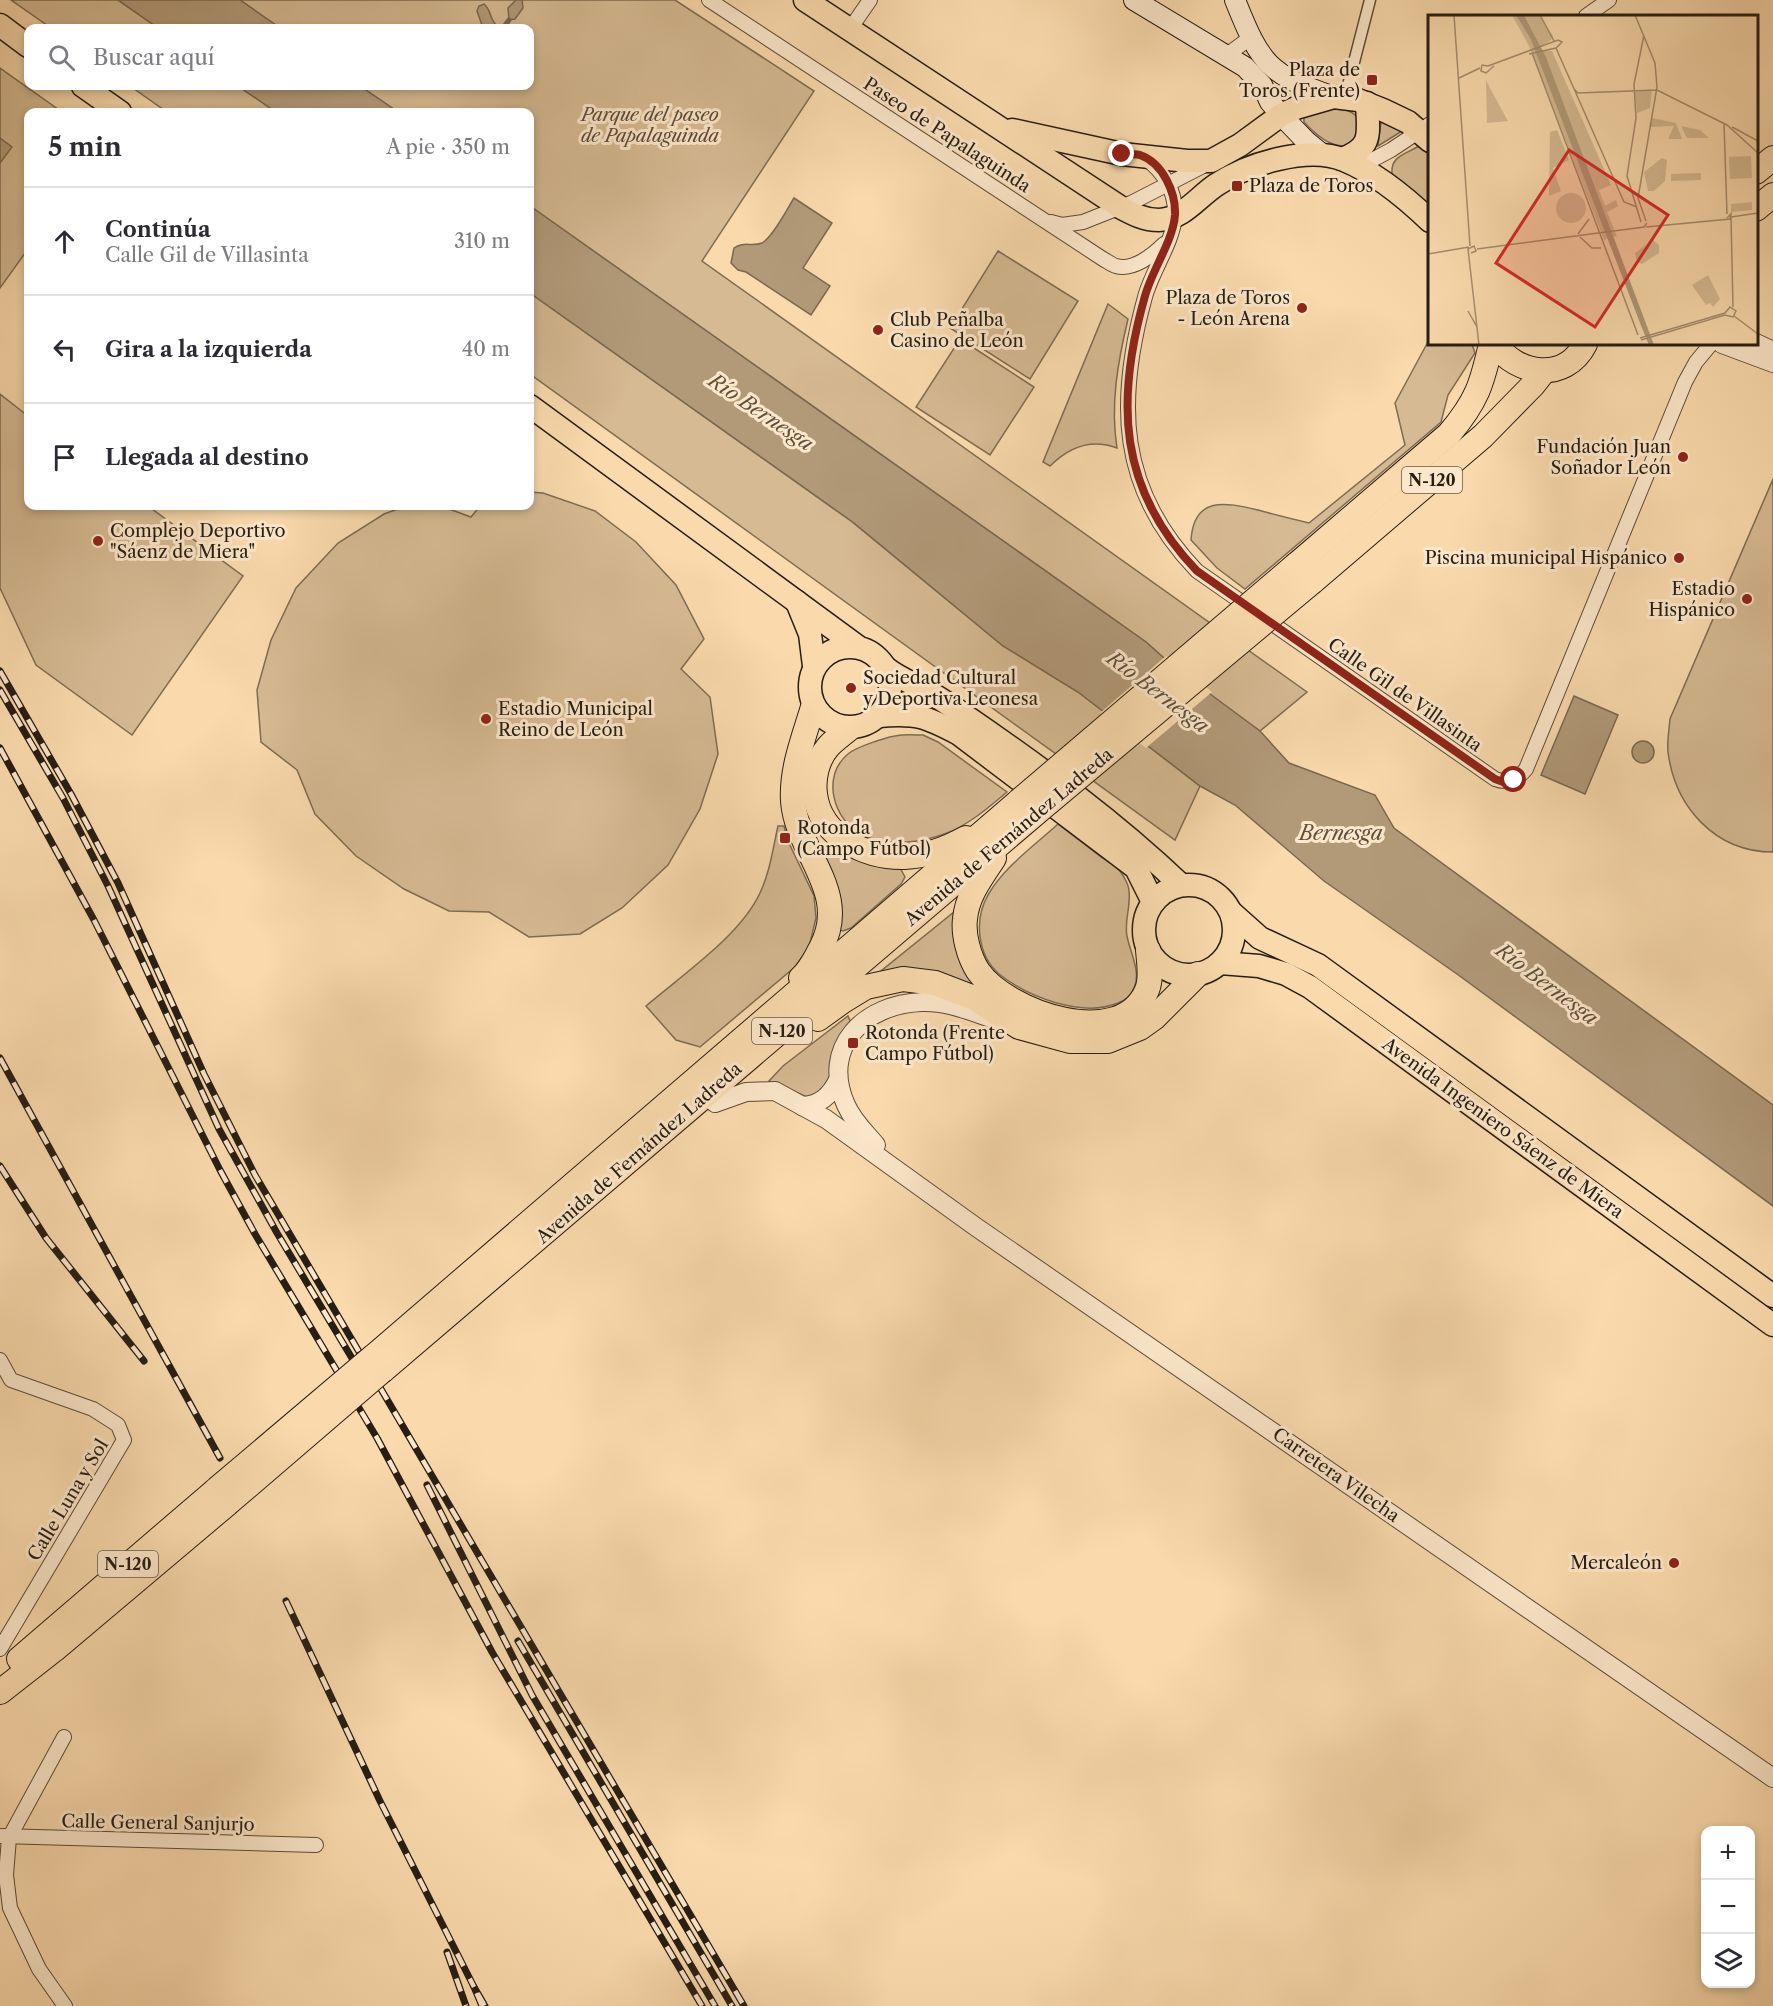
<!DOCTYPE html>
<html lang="es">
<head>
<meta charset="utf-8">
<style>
	:root { --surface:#fff; --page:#f7f7f7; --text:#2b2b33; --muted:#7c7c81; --line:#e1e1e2 }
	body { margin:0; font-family:"Libre Caslon Text",serif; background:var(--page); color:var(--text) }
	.controls { position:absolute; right:18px; bottom:18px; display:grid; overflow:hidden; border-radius:12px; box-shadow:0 3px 9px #0003 }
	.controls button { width:54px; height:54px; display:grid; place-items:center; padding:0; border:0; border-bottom:2px solid var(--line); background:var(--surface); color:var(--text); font:30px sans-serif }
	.stop { position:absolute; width:18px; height:18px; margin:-14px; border:4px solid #8f2418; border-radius:50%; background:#fff }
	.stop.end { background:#8f2418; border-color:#fff; box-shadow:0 2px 6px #0008 }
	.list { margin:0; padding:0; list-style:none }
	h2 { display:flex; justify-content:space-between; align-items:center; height:78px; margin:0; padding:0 24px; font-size:26px }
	h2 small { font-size:20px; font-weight:400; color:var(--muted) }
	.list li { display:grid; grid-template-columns:39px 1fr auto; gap:18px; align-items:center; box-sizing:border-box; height:108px; padding:0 24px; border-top:2px solid var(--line) }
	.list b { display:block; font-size:22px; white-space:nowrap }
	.list p { margin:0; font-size:20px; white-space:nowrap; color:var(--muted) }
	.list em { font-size:20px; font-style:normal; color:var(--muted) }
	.icon { flex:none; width:33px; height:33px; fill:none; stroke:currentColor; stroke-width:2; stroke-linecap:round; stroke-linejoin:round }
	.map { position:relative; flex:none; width:1773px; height:2006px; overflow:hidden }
	.search { position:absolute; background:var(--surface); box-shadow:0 3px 9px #0003; left:24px; top:24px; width:510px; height:66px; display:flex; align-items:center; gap:15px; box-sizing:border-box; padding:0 21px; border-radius:12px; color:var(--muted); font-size:22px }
	.panel { position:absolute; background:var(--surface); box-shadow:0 3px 9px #0003; left:24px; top:108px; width:510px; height:402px; border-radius:12px }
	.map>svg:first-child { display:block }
	.green { fill:#d6ba93; stroke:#7e6c53; stroke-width:1.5 }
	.water { fill:#b29a79; stroke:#7a6850; stroke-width:1.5 }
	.pier { fill:#fadaad }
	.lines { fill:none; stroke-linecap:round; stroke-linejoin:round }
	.stream { stroke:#7a6850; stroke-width:5 }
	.pedestrian-casing { stroke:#5c4c3a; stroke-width:13 }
	.minor-casing { stroke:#5c4c3a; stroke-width:16 }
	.tertiary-casing { stroke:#5c4c3a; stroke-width:20 }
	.secondary-casing { stroke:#271d13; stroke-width:22 }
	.primary-casing { stroke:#271d13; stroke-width:25 }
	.trunk-casing { stroke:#271d13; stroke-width:26 }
	.pedestrian { stroke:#fce7ca; stroke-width:10 }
	.minor { stroke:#fce7ca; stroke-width:14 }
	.tertiary { stroke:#fce7ca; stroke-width:18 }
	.secondary { stroke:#fce7ca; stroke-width:20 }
	.primary { stroke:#fadaad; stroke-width:22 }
	.trunk { stroke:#fadaad; stroke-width:24 }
	.rail-casing { stroke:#271d13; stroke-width:7 }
	.rail { stroke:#fce7ca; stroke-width:4.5; stroke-dasharray:14; stroke-linecap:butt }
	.trunk-bridge-casing { stroke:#271d13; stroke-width:26; stroke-linecap:butt }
	.trunk-bridge { stroke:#fadaad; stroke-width:24 }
	.route { stroke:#8f2418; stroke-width:8 }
	.poi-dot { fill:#8f2418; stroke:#fce7ca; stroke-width:2 }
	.labels { text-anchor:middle; stroke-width:6; stroke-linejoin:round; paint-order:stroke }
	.shield { fill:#fce7ca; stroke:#675a4a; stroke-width:1.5 }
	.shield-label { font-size:16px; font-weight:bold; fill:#271d13 }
	.poi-label { font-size:18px; fill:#271d13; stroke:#fce7ca; text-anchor:start }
	.park-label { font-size:18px; font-style:italic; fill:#5c4c39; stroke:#fce7ca }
	.street-label { font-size:18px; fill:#271d13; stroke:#fce7ca }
	.water-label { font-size:20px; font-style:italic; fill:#5f4f3c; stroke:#fce7ca }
	.inset-road { fill:none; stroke:#a68e6f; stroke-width:1.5 }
	.view { fill:#d62828; fill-opacity:0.15; stroke:#d62828; stroke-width:3 }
	.inset-edge { fill:none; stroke:#271d13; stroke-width:3 }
</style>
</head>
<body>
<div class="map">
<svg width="1773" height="2006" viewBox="0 0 1773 2006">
	<rect width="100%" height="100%" fill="#fadaad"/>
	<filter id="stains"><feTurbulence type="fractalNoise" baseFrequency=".00333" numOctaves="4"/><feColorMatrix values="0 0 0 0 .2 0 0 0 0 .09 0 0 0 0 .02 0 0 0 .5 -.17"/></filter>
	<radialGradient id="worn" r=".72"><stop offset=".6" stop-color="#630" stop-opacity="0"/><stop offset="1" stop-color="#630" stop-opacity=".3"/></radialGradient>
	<!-- green -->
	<g class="green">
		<polygon points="11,0 118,0 158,28 51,28"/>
		<polygon points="240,0 675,0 814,91 702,261 1307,692 1260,731 1188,679 1146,642 530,206 530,112 398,112 360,86 530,86 530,28 280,28"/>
		<polygon points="0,68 62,112 28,112 28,249 0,288"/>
		<polygon points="130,86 238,86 276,112 167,112"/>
		<path d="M1324,109C1340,109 1350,107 1361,121L1356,142C1352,143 1346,146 1342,146C1328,145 1313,132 1304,122V116Z"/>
		<polygon points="1381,122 1402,131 1378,146"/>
		<path d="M1417,147H1424L1429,151V204L1392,174C1390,157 1405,154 1417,147Z"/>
		<polygon points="998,251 1078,301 1030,379 950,328"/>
		<polygon points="530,293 851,521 1003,646 1078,692 1200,786 1175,840 530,374"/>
		<path d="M1108,304L1128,319C1118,361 1110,404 1117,448C1091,438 1069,447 1050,466L1043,462Z"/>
		<polygon points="960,339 1034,387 990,455 916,407"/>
		<path d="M1429,340L1430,344H1472L1475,353L1448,395L1441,422L1245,589L1217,568L1191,540C1194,496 1225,502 1258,510C1275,515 1292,519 1309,523L1405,445L1395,403Z"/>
		<polygon points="0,394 28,416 28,506 148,506 243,576 132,735 36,665 0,588"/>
		<path d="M1773,479V852C1715,852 1675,807 1668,752C1667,741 1669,730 1670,719Z"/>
		<polygon points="530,492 543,493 595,511 636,542 676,585 704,639 681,669 710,697 718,754 700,809 668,865 622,908 580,934 529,937 489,912 449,911 404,889 356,856 315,814 297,770 261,742 257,690 271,640 296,588 338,543 384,514 406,506 441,506 471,517 480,506 530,506"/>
		<path d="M923,735L938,742L1007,792C989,807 970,824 947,833C922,843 886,847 862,835C833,820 821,776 848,754C856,747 884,738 895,736C904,734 914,735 923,735Z"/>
		<path d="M1058,824C1072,835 1087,846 1101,857C1107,861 1115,865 1120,871C1123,875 1129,885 1129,891C1131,906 1124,922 1127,936C1131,957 1145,977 1129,996C1126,1000 1122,1001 1118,1003C1082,1018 1028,997 999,974C977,955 974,919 988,895C1004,867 1034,846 1058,824Z"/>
		<path d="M778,826H784L788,841L814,896L816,918L809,947L795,967L700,1047L676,1040L646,1006C682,975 740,936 760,893C770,872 773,848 778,826Z"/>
		<polygon points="832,847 900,868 905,877 901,884 851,928 843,931 836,929 824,856 826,850"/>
		<polygon points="954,912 956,912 980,983 975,991 883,974 881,971"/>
		<path d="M848,1016L851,1023C840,1043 827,1059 831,1083L814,1101C798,1091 785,1089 769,1081L783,1066Z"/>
	</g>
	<!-- water -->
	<g class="water">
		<polygon points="118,0 240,0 280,28 158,28"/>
		<polygon points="516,0 522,0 523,8 515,19 509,20 508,8"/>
		<path d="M484,4C492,10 489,21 499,28H483L477,11L479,6Z"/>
		<polygon points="238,86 360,86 398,112 276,112"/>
		<polygon points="0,138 12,147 0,163"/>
		<path d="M794,198L832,223L803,268L830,286L811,315L746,272L738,270L731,263L734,248C743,241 752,247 762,243C773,237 787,209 794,198Z"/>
		<polygon points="530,206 1146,642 1175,668 1260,731 1289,763 1375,795 1394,828 1773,1105 1773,1206 1457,974 1324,881 1235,805 1200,786 1078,692 1003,646 854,523 530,293"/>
		<polygon points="1574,696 1618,715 1585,794 1541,775"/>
		<circle cx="1643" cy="752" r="11"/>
	</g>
	<!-- pier -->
	<polygon class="pier" points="1166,656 1212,692 1146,748 1100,713"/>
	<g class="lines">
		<!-- stream -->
		<polyline class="stream" points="503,28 509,20"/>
		<defs>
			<polyline id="pedestrian" points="1345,97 1370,0"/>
			<g id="minor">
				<path d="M709,0L1103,259C1107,261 1112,265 1116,266C1133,271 1153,255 1164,244"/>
				<polyline points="1586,16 1609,0"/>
				<polyline points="850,29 870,0"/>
				<polyline points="1227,55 1250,38"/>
				<path d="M1145,158C1164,172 1176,191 1175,216C1173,242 1152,271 1145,297C1116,402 1118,489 1197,571L1495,779C1508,784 1517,780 1526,769L1685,382L1696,362L1711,344"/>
				<polyline points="1359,167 1391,150 1430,124"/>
				<polyline points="1051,222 1062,225 1083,222 1131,203 1207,164"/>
				<polyline points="0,1360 11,1380 93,1409 118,1425 124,1440 0,1649"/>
				<polyline points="64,1737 9,1838 6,1875 10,1908 39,1969 65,2006"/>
				<polyline points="0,1836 316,1845"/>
			</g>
			<g id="tertiary">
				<polyline points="1756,343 1773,351"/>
				<polyline points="1722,344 1773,363"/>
				<polyline points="715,1103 746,1092 775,1091 826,1119 976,1227 1773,1778"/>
				<path d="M802,1106C820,1105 830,1096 838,1080"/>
				<path d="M876,1145C865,1132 853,1121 846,1105C820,1047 864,1004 922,1002C948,1001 972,1012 997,1020"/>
			</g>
			<g id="secondary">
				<polyline points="1134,0 1245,67 1262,85 1270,102 1281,115 1306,141 1323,155"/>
				<path d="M1235,0C1261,65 1268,74 1334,97"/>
			</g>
			<g id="primary">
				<path d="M805,0L1120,207C1133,214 1144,220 1159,220C1183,219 1198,197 1216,185C1247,164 1308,145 1344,160C1376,173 1404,196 1430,221"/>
				<polyline points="0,25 28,46"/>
				<polyline points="83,86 120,112"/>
				<polyline points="1012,130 1122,154 1187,161 1211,161 1240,145 1281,115 1296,108 1334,97 1358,100 1383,110 1408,122 1430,141"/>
				<path d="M1342,159C1374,147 1368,133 1367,103"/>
				<polyline points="530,406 857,646"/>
				<polyline points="797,602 810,634 814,666"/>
				<circle cx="850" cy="687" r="40"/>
				<path d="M886,668C901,680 918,685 934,695C944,701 954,708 964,715C1040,767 1115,822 1181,885"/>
				<path d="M879,716C917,713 925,716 959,734L1136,868L1153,902"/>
				<circle cx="1189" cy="930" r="45"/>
				<polyline points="1232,913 1260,938 1318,965 1773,1296"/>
				<polyline points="1220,963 1259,966 1286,974 1310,987 1773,1325"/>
			</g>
			<g id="trunk">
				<polyline points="1756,172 1773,158"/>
				<polyline points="1756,209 1773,195"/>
				<path d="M1495,344C1517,375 1565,383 1585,344"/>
				<path d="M1297,564L1449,434C1477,401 1482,384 1491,344"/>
				<polyline points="1312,582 1483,436 1533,385 1544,371"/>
				<path d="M849,729C842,735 834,740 828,747C817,760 813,778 815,794C820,837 867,858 905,857C926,856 948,848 966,838"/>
				<path d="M994,858C982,877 967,895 965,919C963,935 969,957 978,971C1006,1012 1121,1053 1147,990C1152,978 1149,963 1148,950"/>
				<path d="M801,978C811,969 815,959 821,948C851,892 797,854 793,801C791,769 804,737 813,707"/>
				<polyline points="818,1019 843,1001 866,987 903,979 935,983 974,998 1019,1027 1070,1041 1108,1041 1140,1028 1154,1018 1198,974"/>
				<polyline points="374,1356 1019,801"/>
				<polyline points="382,1371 1036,813"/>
				<polyline points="19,1659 217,1489"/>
				<polyline points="0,1692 55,1649 227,1504"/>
			</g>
		</defs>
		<!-- pedestrian casing -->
		<use href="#pedestrian" class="pedestrian-casing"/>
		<!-- minor casing -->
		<use href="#minor" class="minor-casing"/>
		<!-- tertiary casing -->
		<use href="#tertiary" class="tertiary-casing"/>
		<!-- secondary casing -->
		<use href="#secondary" class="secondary-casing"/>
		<!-- primary casing -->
		<use href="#primary" class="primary-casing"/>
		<!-- trunk casing -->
		<use href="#trunk" class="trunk-casing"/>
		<!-- pedestrian -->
		<use href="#pedestrian" class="pedestrian"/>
		<!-- minor -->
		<use href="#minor" class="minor"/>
		<!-- tertiary -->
		<use href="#tertiary" class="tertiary"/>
		<!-- secondary -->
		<use href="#secondary" class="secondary"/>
		<!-- primary -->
		<use href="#primary" class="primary"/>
		<!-- trunk -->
		<use href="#trunk" class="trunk"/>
		<defs>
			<g id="rail">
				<polyline points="0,671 71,794 118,883 204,1074 255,1175 744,2006"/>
				<polyline points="0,690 63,798 108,886 219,1129 277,1233 371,1390"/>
				<polyline points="0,748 94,920 220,1170 255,1234 377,1438 492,1652 702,2006"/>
				<polyline points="0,1058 220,1458"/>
				<polyline points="0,1166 46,1238 144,1361"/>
				<polyline points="427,1485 532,1695 715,2006"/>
				<polyline points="286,1601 380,1801 474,1987"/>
				<polyline points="518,1641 732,2006"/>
				<polyline points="447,1952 466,2006"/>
				<polyline points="482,2006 474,1987 485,2006"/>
			</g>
		</defs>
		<!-- rail casing -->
		<use href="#rail" class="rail-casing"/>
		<!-- rail -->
		<use href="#rail" class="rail"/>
		<defs>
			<g id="trunk-bridge">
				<polyline points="1019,801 1297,564"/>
				<polyline points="1036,813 1312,582"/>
				<polyline points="217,1489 374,1356"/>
				<polyline points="227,1504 382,1371"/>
			</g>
		</defs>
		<!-- trunk-bridge casing -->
		<use href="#trunk-bridge" class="trunk-bridge-casing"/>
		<!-- trunk-bridge -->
		<use href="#trunk-bridge" class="trunk-bridge"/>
	</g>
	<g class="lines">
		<!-- route -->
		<path class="route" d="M1122,154C1127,154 1135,154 1140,155C1163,163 1176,193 1175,215C1173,241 1152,270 1145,296C1115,401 1118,489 1197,571L1495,779L1503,782L1514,780"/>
	</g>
	<!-- markers -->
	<g class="poi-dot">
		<rect x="1366" y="74" width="12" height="12" rx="3"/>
		<rect x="1231" y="180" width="12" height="12" rx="3"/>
		<circle cx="1302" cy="308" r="6"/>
		<circle cx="878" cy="330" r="6"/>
		<circle cx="1683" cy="457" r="6"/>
		<circle cx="98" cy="541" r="6"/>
		<circle cx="1679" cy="558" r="6"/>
		<circle cx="1747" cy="599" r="6"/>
		<circle cx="851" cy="688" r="6"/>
		<circle cx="486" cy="719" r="6"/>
		<rect x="779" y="832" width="12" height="12" rx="3"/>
		<rect x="847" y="1037" width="12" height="12" rx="3"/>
		<circle cx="1674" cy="1563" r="6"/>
	</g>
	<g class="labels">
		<!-- shield labels -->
		<g class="shield">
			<rect x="1402" y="467" width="60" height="26" rx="4.5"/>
			<rect x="752" y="1018" width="60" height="26" rx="4.5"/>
			<rect x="98" y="1551" width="60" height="26" rx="4.5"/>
		</g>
		<g class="shield-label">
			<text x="1432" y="486">N-120</text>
			<text x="782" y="1037">N-120</text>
			<text x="128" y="1570">N-120</text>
		</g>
		<!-- poi labels -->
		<g class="poi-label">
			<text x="1360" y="76" text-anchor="end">Plaza de<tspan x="1360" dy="21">Toros (Frente)</tspan></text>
			<text x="1249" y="192">Plaza de Toros</text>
			<text x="1290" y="304" text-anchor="end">Plaza de Toros<tspan x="1290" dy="21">- León Arena</tspan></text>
			<text x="890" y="326">Club Peñalba<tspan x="890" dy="21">Casino de León</tspan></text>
			<text x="1671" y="453" text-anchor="end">Fundación Juan<tspan x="1671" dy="21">Soñador León</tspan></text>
			<text x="110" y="537">Complejo Deportivo<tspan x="110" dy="21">"Sáenz de Miera"</tspan></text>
			<text x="1667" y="564" text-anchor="end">Piscina municipal Hispánico</text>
			<text x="1735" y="595" text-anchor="end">Estadio<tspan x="1735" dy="21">Hispánico</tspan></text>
			<text x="863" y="684">Sociedad Cultural<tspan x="863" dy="21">y Deportiva Leonesa</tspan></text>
			<text x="498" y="715">Estadio Municipal<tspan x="498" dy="21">Reino de León</tspan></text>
			<text x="797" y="834">Rotonda<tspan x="797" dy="21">(Campo Fútbol)</tspan></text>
			<text x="865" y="1039">Rotonda (Frente<tspan x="865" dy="21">Campo Fútbol)</tspan></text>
			<text x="1662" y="1569" text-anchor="end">Mercaleón</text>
		</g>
		<!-- park labels -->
		<g class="park-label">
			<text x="650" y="121">Parque del paseo<tspan x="650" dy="21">de Papalaguinda</tspan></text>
		</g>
		<!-- street labels -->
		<g class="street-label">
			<text transform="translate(947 135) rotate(33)" y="6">Paseo de Papalaguinda</text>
			<text transform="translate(1405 695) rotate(35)" y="6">Calle Gil de Villasinta</text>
			<text transform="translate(1009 837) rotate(-40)" y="6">Avenida de Fernández Ladreda</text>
			<text transform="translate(1503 1128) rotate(36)" y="6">Avenida Ingeniero Sáenz de Miera</text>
			<text transform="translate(639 1153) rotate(-41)" y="6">Avenida de Fernández Ladreda</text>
			<text transform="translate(1336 1475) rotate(35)" y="6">Carretera Vilecha</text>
			<text transform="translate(68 1500) rotate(-59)" y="6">Calle Luna y Sol</text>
			<text transform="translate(158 1823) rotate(1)" y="6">Calle General Sanjurjo</text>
		</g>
		<!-- water labels -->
		<g class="water-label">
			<text transform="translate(761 412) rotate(34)" y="7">Río Bernesga</text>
			<text transform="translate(1158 692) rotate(37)" y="7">Río Bernesga</text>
			<text x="1341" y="840">Bernesga</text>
			<text transform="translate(1547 984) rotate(37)" y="7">Río Bernesga</text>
		</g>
	</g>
	<!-- overview -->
	<g transform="translate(1428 15)">
		<rect width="330" height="330" fill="#fadaad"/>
		<path d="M84,0H88L103,25L170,195L180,223L176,225L101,31ZM96,0H111L125,21L123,25L113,32ZM115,36H124L183,170L171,175L177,191L188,185L190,191L179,197L189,221L185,222ZM58,65L63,75L80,106L59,108ZM224,75L222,93L209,98L207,77ZM224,103L248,108L254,124H240L246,111L222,112ZM253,111L272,115L281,123H259ZM129,115L141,145L125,153L133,176L121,181L122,117ZM323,141L324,163L302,164L301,142ZM234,143L239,145L237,166L226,176H220L216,157ZM273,158V165L243,166V159ZM128 193a15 15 0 1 1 30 0a15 15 0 1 1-30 0ZM324,187V195L303,197V189ZM225,225L231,230V238L214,249L209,247L207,238ZM280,260L292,284L285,292L282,288L278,290L264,270Z" fill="#d6ba93"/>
		<path d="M88,0H96L118,42L226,330H221L214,313L103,25Z" fill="#b29a79"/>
		<path class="inset-road" d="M26,0L42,231M112,0L126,26M207,0L227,48L229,72L210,183L218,206M128,33L196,187L209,192M104,38L210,320M60,51L130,25L134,27L128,33L101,39M60,51L54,50L53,56L58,58L66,51M31,63L52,53M146,74L150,78L229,75L299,110L330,138M296,108L299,199M304,112L330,126M303,202L330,198M303,203L305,292M213,207L199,161L208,103L206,69L216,20M218,212L302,204L303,199L299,203M150,219L161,204M152,222L164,233H173M49,234L216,212L219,208M43,238L48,236L46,231L40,234L51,330M0,239L41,232M40,296L49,312M306,301L330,319M212,323L297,298L302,292L308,296L305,302L297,300L213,325"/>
		<path class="view" d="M141,135L240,200L167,312L68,248Z"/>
		<rect width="330" height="330" class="inset-edge"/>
	</g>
	<rect width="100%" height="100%" filter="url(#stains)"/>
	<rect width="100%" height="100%" fill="url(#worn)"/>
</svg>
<div class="controls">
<button>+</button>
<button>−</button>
<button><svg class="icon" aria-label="layers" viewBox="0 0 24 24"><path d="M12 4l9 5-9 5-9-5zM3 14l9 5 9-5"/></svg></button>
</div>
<div class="stop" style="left:1514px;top:780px"></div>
<div class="stop end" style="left:1122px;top:154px"></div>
<div class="search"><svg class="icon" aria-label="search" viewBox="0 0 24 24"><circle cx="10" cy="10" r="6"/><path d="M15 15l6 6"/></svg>Buscar aquí</div>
<section class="panel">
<h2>5 min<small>A pie · 350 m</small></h2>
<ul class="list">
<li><svg class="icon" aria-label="ahead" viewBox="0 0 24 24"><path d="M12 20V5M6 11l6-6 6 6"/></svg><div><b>Continúa</b><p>Calle Gil de Villasinta</p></div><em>310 m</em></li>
<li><svg class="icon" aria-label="left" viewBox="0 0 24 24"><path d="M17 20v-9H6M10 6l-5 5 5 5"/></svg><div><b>Gira a la izquierda</b></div><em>40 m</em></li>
<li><svg class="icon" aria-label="arrive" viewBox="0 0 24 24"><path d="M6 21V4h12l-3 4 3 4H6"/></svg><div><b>Llegada al destino</b></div></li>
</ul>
</section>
</div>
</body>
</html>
